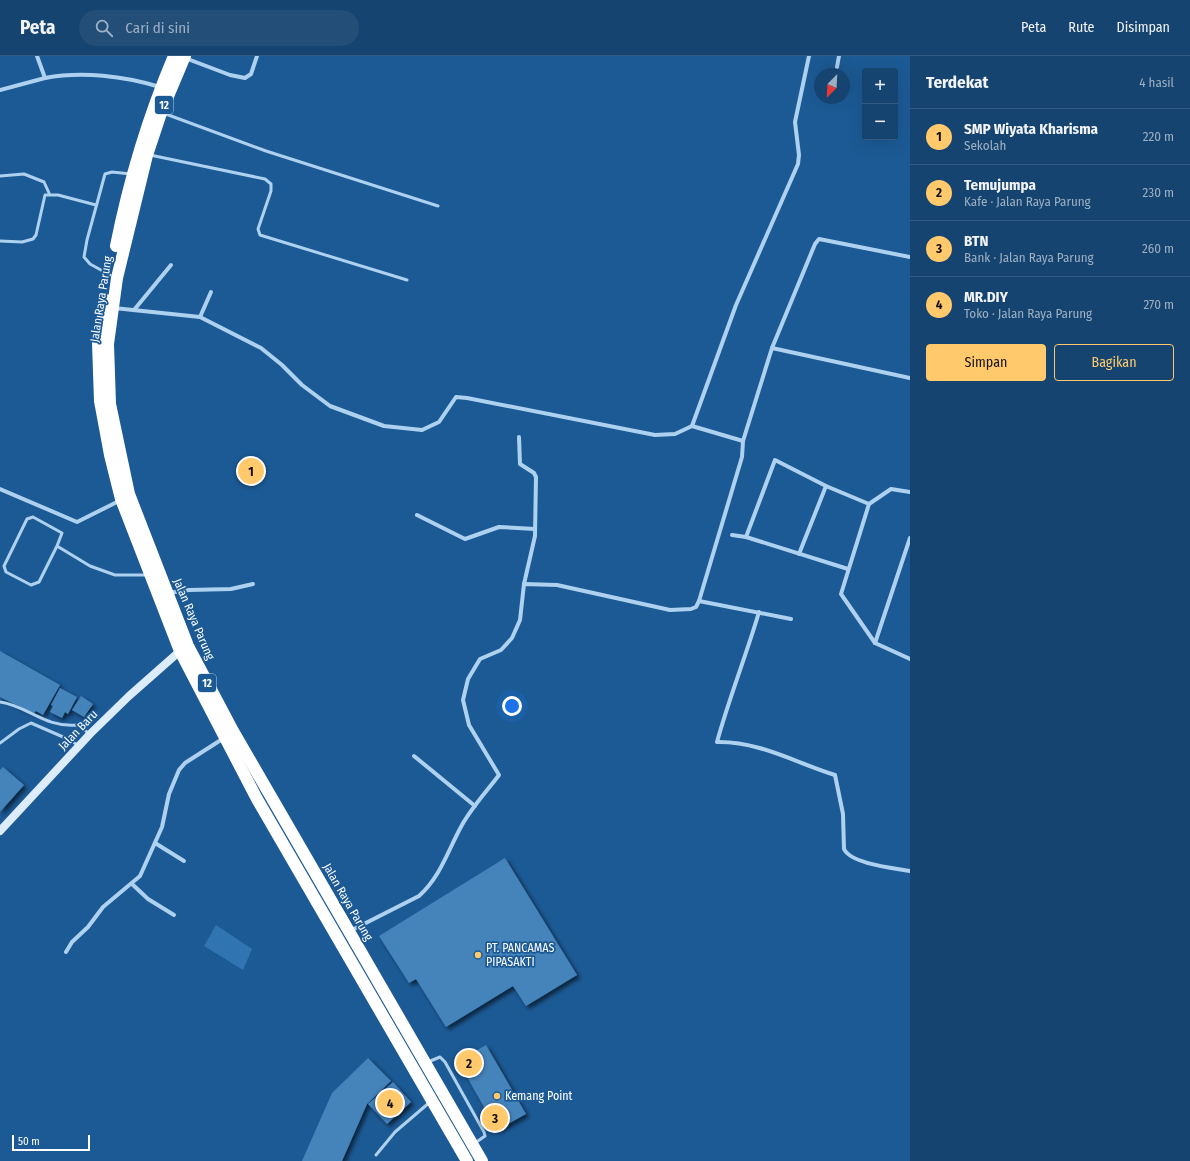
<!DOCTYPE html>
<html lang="id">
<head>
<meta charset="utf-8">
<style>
	:root { --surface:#154470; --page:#224e78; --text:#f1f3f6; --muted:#9db0c3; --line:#345c83; --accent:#ffc96c }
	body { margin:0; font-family:"Fira Sans Condensed",sans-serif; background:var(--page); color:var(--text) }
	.controls { position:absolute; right:12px; top:12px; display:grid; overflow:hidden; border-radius:4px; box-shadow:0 4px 16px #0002 }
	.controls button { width:36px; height:36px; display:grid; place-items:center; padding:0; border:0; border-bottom:1px solid var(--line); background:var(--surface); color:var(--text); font:20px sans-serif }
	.compass { position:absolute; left:814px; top:12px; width:36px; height:36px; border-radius:50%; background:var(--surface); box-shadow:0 4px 16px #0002; rotate:204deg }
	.scale { position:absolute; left:12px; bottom:10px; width:78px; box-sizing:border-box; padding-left:4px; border:2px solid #fff; border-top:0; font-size:11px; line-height:14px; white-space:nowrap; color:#fff; -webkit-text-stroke:3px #1c5a95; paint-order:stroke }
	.you { position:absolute; left:512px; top:650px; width:14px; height:14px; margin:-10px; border:3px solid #fff; border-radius:50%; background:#1a73e8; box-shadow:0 0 0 6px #1a73e833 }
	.badge { display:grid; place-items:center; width:26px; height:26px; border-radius:50%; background:var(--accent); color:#111; font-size:13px; font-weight:700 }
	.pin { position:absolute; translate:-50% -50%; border:2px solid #fff; box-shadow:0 1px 4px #0006 }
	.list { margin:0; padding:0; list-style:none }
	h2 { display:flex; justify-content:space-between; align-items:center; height:52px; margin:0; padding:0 16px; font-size:17px }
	h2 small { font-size:13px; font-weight:400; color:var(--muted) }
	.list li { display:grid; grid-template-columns:26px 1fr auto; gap:12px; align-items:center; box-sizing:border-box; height:56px; padding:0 16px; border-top:1px solid var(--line) }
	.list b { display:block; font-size:15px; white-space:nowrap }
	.list p { margin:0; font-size:13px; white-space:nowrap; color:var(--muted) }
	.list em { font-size:13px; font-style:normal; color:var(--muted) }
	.actions { display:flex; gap:8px; padding:12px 16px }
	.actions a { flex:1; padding:9px 0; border:1px solid var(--accent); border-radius:4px; text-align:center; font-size:14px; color:var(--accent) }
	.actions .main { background:var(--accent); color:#111 }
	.icon { flex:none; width:22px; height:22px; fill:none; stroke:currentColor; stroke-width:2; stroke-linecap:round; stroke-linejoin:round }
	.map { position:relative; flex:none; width:910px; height:1105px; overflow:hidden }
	header { display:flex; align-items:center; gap:24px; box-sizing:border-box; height:56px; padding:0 20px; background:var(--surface); border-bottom:1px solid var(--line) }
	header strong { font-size:19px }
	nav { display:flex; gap:22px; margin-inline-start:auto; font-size:14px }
	.search { width:280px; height:36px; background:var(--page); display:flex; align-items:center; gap:10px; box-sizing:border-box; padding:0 14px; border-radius:22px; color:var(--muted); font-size:15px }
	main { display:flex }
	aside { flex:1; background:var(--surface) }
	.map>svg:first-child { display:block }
	.grass { fill:#3074b2 }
	.building { fill:#4483bb; filter:url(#shadow) }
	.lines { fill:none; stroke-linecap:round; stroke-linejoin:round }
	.lane { stroke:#aed1ef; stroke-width:3 }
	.street { stroke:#aed1ef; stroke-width:4 }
	.secondary { stroke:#dcecfb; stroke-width:8 }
	.highway { stroke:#fff; stroke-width:12 }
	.poi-dot { fill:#ffc96c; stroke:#1c5a95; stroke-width:1.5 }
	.labels { text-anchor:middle; stroke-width:3.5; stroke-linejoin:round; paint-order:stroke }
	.shield { fill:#1c5a95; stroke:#bbcedf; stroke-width:1 }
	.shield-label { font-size:11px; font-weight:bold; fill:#fff }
	.street-label { font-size:12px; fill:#fff; stroke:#1c5a95 }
	.poi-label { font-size:12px; fill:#fff; stroke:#1c5a95; text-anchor:start }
</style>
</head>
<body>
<header>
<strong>Peta</strong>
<div class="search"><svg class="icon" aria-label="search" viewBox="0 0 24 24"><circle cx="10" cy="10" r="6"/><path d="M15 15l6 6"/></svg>Cari di sini</div>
<nav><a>Peta</a><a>Rute</a><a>Disimpan</a></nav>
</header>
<main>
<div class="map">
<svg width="910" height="1105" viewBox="0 0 910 1105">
	<defs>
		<filter id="shadow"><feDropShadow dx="3" dy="3" stdDeviation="2" flood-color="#0009"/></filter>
	</defs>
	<rect width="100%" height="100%" fill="#1c5a95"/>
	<!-- grass -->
	<polygon class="grass" points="216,869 252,893 243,914 204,890"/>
	<!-- building -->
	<g class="building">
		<polygon points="0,595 60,629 43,659 36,655 34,657 24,653 0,641"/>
		<polygon points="60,632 77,641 68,658 65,656 62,662 50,656 53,650 51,649"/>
		<polygon points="81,640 93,648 84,661 72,654"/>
		<polygon points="3,711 24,729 0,756 0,714"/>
		<polygon points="505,802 577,919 526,950 513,930 446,971 416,923 409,927 379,880"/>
		<polygon points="486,989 526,1058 497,1074 458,1005"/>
		<polygon points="368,1002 391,1025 367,1048 342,1105 302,1105 332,1037"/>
		<polygon points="393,1026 411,1046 387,1068 368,1048"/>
	</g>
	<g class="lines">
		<!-- lane -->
		<g class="lane">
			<polyline points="163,57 266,95 438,150"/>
			<polyline points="150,99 265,123 271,128 271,135 258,173 260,179 407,224"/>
			<polyline points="0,120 24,118 44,126 49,137"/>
			<polyline points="0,185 22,186 33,183 36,179 45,139 58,139 96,149"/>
			<polyline points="110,219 90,208 84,201 87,184 105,118 112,116 131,118"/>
			<polyline points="57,490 39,526 31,529 6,516 4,510 27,463 33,461 62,477 57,490 90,510 115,519 147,519"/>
			<path d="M0,646C28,650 45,672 77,669L90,678"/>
			<polyline points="0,687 19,673 31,667 70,684 79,690"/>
			<polyline points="428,1006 440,1001 445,1006 484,1076 485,1080 475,1087"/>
			<polyline points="376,1099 395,1076 430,1046"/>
		</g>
		<!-- street -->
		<g class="street">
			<path d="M37,0L45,22C82,15 124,20 160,31"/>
			<polyline points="185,2 230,19 245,22 251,18 257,0"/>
			<polyline points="837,11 839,0"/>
			<polyline points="0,34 45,22"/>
			<polyline points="114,252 200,261 261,292 282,309 302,329 330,350 384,370 422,374 439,366 456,341 467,342 655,379 675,378 692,370"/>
			<polyline points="134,254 171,209"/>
			<polyline points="200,261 211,236"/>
			<polyline points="772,292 815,188 819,183 910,201"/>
			<polyline points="519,381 520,408 534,417 536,421 535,480 524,528"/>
			<polyline points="743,385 772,292 910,322"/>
			<polyline points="0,433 77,466 119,445"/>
			<polyline points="869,448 841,538 875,587 910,603"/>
			<polyline points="417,459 465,483 499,471 535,473"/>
			<polyline points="732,479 746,481"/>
			<polyline points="799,498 826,430"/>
			<polyline points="848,513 746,481 775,404 826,430 869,448 891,433 910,436"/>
			<polyline points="168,537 189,534 231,533 253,528"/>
			<polyline points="699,545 791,563"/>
			<path d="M759,556C746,600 729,642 717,686C759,685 796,707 835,719L843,758L844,793C851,808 894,812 910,815"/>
			<polyline points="875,587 910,482"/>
			<polyline points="414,700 475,750"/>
			<polyline points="155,787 184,805"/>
			<polyline points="132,828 148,843 174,859"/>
			<path d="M350,875L419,840C441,820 448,794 462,769C472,751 487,735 499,719L469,669L463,644L468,623L480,603L501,594L512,582L520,564L524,528L557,529L670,554L691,553L696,551L699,545L742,401L743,385L692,370L736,249L798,108L799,99L795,66L809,0"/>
			<polyline points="66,896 72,886 88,871 103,851 140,820 162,771 169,738 179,714 185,707 224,682"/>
		</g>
		<!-- secondary -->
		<polyline class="secondary" points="0,775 90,678 129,640 180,595"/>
		<!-- highway -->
		<g class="highway">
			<polyline points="185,0 161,57 147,99 117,222 108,288 110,348 129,438 188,590 233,675 482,1105"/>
			<path d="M116,190C129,125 148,61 174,0"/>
			<polyline points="106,244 98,287 100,345 110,399 121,443 180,595 257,743 467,1105"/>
		</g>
	</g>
	<!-- markers -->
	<g class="poi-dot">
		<circle cx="478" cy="899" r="4"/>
		<circle cx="497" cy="1040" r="4"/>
	</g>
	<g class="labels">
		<!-- shield labels -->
		<g class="shield">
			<rect x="155" y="40" width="18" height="18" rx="3"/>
			<rect x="198" y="618" width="18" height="18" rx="3"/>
		</g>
		<g class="shield-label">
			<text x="164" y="53">12</text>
			<text x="207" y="631">12</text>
		</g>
		<!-- street labels -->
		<g class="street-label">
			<text transform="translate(101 243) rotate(-81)" y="4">Jalan Raya Parung</text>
			<text transform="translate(194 563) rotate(67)" y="4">Jalan Raya Parung</text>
			<text transform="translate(78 674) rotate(-46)" y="4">Jalan Baru</text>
			<text transform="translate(348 846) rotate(60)" y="4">Jalan Raya Parung</text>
		</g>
		<!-- poi labels -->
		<g class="poi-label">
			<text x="486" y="896">PT. PANCAMAS<tspan x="486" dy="14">PIPASAKTI</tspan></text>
			<text x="505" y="1044">Kemang Point</text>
		</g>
	</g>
</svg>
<div class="controls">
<button>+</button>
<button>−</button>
</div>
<svg class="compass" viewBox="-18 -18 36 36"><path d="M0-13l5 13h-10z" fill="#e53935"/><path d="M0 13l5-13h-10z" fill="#9db0c3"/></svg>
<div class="scale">50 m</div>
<div class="you"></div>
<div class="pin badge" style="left:251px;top:415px">1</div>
<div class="pin badge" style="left:469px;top:1007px">2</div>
<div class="pin badge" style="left:495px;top:1062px">3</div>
<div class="pin badge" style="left:390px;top:1047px">4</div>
</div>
<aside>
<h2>Terdekat<small>4 hasil</small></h2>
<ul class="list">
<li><span class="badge">1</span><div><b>SMP Wiyata Kharisma</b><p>Sekolah</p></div><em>220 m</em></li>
<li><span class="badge">2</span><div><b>Temujumpa</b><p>Kafe · Jalan Raya Parung</p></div><em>230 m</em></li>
<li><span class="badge">3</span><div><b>BTN</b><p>Bank · Jalan Raya Parung</p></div><em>260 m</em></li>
<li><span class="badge">4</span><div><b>MR.DIY</b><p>Toko · Jalan Raya Parung</p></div><em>270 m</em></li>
</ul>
<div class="actions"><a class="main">Simpan</a><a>Bagikan</a></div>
</aside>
</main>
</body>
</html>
